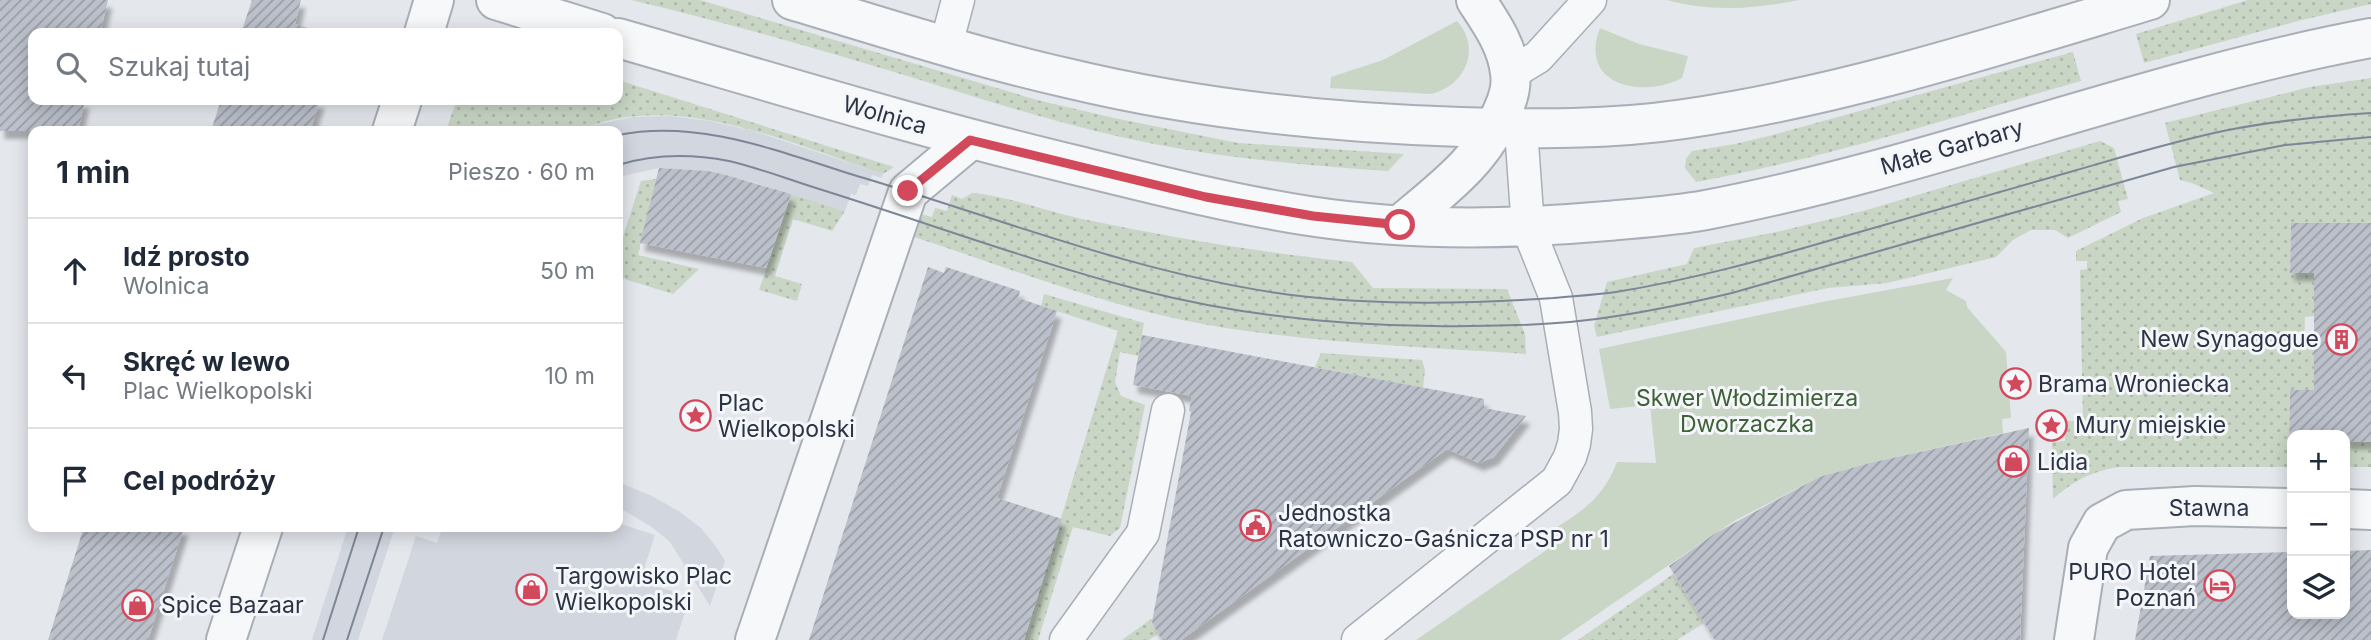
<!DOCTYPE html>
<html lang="pl">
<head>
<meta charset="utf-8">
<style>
	:root { --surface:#fff; --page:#f2f2f3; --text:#1f2937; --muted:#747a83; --line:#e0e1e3 }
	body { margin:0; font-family:Inter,sans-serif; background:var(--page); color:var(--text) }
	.controls { position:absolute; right:21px; bottom:21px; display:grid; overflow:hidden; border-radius:14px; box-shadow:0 4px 18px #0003 }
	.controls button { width:63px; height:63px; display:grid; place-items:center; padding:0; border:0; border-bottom:2px solid var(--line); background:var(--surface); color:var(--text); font:35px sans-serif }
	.stop { position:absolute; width:21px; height:21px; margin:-16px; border:5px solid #d1495b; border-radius:50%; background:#fff }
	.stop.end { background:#d1495b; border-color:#fff; box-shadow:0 2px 7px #0008 }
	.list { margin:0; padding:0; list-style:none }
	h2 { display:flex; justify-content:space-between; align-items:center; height:91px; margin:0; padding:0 28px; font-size:30px }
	h2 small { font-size:23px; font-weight:400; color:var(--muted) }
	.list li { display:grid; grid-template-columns:46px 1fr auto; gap:21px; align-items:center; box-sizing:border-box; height:105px; padding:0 28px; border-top:2px solid var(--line) }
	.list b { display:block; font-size:26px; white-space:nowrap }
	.list p { margin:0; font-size:23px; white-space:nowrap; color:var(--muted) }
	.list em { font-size:23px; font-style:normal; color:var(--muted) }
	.icon { flex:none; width:38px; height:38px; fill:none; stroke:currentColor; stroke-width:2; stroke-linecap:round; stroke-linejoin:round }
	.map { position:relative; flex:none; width:2371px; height:640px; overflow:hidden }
	.search { position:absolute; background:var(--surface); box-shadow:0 4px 18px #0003; left:28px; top:28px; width:595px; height:77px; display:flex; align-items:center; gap:18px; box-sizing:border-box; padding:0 24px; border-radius:14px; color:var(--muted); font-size:26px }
	.panel { position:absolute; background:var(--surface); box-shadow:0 4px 18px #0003; left:28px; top:126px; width:595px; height:406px; border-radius:14px }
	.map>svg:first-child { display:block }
	.built { fill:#d2d6de }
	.grass { fill:url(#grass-dots) }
	.garden { fill:#c9d6c5 }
	.building { fill:url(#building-hatch); filter:url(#shadow) }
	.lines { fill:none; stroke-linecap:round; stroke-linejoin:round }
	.service-casing { stroke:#a9aeb7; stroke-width:35 }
	.minor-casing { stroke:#a9aeb7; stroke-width:42 }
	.tertiary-casing { stroke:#a9aeb7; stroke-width:42 }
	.service { stroke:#f7f8fa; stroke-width:32 }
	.minor { stroke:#f7f8fa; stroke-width:38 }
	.tertiary { stroke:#f7f8fa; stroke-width:38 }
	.tram { stroke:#7d8696; stroke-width:2 }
	.route { stroke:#d1495b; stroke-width:9 }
	.labels { text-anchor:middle; stroke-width:6; stroke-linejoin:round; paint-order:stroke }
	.street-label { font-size:23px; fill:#2b3445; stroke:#f4f6f9 }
	.poi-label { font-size:23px; fill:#2b3445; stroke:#f4f6f9; text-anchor:start }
	.park-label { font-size:23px; fill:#3f6138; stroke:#f4f6f9 }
</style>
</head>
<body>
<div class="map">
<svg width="2371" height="640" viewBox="0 0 2371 640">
	<defs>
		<pattern id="grass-dots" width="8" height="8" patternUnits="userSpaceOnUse" patternTransform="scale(1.75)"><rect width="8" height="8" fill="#c9d6c5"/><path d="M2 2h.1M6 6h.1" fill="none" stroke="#adb8ab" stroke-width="1.8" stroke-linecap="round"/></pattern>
		<pattern id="building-hatch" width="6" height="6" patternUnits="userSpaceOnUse" patternTransform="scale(1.75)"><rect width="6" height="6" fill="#bbc0ca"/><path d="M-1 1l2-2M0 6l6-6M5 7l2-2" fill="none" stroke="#989da6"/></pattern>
		<filter id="shadow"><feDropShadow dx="4.5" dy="8" stdDeviation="2" flood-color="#0004"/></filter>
	</defs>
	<rect width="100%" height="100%" fill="#e4e7ec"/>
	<!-- built -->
	<g class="built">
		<polygon points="671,116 710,121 754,131 883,174 882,178 872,175 868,186 860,184 856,195 851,194 845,211 756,183 708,171 659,168 618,177 618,131 579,131 589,126 633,117"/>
		<polygon points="618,482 652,496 680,512 701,528 717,548 725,561 710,606 670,542 652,527 618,507"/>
		<polygon points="618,523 655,535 640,581 690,597 676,640 382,640 416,536 437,543 443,527 618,527"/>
		<polygon points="348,527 395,527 358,640 312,640"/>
	</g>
	<!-- grass -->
	<g class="grass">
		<path d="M631,0H700L1037,100L1114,118L1238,143L1404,154L1388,171C1299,165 1209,157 1121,137C1040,119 961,92 881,68C798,43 715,20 631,0Z"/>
		<polygon points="2248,0 2371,0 2371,4 2302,20 2144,63 2136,34"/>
		<path d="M2073,52L2081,81C1953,117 1827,158 1696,182L1685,168L1686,159L1692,151L1735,144L1773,135Z"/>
		<path d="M2371,78V223H2291L2290,272L2317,273L2314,316L2305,317L2304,346L2314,347V360H2316V390L2290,391L2289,440H2292V467H2118C2092,471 2073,481 2053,499L2052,442L2065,441L2064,421H2074V426L2083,425L2080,270L2087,269V261H2076V251L2143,218L2214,193L2192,183L2180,180L2165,123L2310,87Z"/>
		<path d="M618,80L894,167L883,174C793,144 672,88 578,131H446L456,102L461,100H618Z"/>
		<polygon points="2100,141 2114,148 2128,199 2118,201 2121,212 2068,238 2055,230 2031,230 2013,240 1996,257 1887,283 1828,288 1597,337 1594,326 1607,282 1687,264 1694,248 1781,231 1863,211"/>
		<polygon points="656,179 638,255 699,269 673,294 618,277 618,252 641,181"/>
		<path d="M972,193C1009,196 1050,213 1087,220C1175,238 1263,253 1352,262L1373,288L1507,289L1525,334L1526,354C1420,347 1313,343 1208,325C1106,307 1007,267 908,235L910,228L916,229L921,214L932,217L935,208L947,211L952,195L962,199Z"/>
		<polygon points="791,194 845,211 832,231 793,219 775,276 802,284 797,301 759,290"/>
		<polygon points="1044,294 1144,323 1138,356 1120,352 1115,382 1121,396 1145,405 1120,528 1110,536 1073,527 1038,640 1024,640 1118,331 1041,306"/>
		<polygon points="1321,353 1422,360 1425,370 1423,388 1315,367"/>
		<polygon points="2345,441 2371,442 2371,467 2345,467"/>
		<polygon points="1673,574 1704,623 1677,640 1578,640"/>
		<polygon points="1151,619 1158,634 1149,640 1122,640"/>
	</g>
	<!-- garden -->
	<g class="garden">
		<path d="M1667,0H1799C1755,9 1710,12 1667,0Z"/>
		<path d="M1457,21C1482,49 1465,86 1431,94L1330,88L1331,77L1383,60Z"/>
		<path d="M1600,28L1639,44L1688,56L1682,78C1642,99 1578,85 1600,28Z"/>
		<path d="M1953,278L1946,290L1966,301L1967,307L2006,352L2011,418L2002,419L2003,433L1874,462L1819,477L1736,520L1708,538L1560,640H1416L1548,549L1540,538C1575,515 1601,504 1617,462L1656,463L1650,405L1610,409L1599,349L1822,302Z"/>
	</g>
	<!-- building -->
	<g class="building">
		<polygon points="0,0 108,0 100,33 33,33 33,100 85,100 78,131 0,131"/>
		<polygon points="252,0 301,0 295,24 324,33 241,33"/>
		<polygon points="221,100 320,100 310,131 211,131"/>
		<polygon points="659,168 708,171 726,175 791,194 766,268 640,243"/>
		<polygon points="2291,223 2371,223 2371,442 2345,441 2345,435 2292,435 2292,441 2289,441 2290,390 2314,390 2314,273 2290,273"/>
		<polygon points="928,267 944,273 946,267 1020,291 1018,298 1057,311 997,498 1062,519 1024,640 809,640"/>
		<polygon points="1142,335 1484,399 1484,408 1526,416 1494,457 1479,463 1447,449 1181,640 1172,640 1160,637 1152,622 1191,412 1189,411 1192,396 1133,385"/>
		<polygon points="2029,428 2020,640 1715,640 1669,566 1714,534 1819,477 1874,462"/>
		<polygon points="84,527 184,527 148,640 48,640"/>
		<polygon points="2371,550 2371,640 2135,640 2150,556 2292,552 2292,614 2345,614 2345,551"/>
	</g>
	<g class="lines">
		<defs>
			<g id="service">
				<polyline points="946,45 958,0"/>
				<polyline points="1510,74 1538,57 1590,0"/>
				<polyline points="1066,640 1143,533 1168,410"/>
				<polyline points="1358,640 1557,481 1570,457 1574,444 1576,429 1575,412 1556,298 1528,228 1521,129"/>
			</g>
			<g id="minor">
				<polyline points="424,33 434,0"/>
				<polyline points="392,131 402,100"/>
				<path d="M1400,225C1440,191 1484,160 1503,110C1508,99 1512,85 1510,73C1507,45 1491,23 1476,0"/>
				<polyline points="2345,509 2371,510"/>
				<polyline points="226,640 263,527"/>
				<polyline points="755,640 908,192 970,140"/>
				<polyline points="2074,640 2088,548 2102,523 2126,510 2195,506 2292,508"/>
			</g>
			<g id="tertiary">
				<polyline points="496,0 602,33"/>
				<path d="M792,0C883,27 974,57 1067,78C1196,109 1328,123 1461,127C1535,129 1610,130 1684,119C1842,96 1997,46 2150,0"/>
				<path d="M618,38C771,82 924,129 1079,166C1156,185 1232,204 1309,216C1407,231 1508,230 1607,221C1640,218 1673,216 1706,210C1931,167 2146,80 2371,38"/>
			</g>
		</defs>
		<!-- service casing -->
		<use href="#service" class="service-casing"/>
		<!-- minor casing -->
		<use href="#minor" class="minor-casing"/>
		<!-- tertiary casing -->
		<use href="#tertiary" class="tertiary-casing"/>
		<!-- service -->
		<use href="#service" class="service"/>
		<!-- minor -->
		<use href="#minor" class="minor"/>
		<!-- tertiary -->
		<use href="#tertiary" class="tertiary"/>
		<!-- tram -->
		<g class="tram">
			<path d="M618,135C702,118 784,154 864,178C1006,221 1143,275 1291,295C1378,306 1466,304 1553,298C1574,296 1595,295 1616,292C1690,280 1763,260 1835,239C1914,217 1992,194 2070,172C2122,157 2174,141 2228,130C2275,121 2323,116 2371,113"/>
			<path d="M618,165C654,154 693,154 729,161C759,168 787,179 816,188C925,222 1033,262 1144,291C1251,318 1359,328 1470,326C1519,326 1569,324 1617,316C1656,310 1694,302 1732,293L2174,167L2285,145L2371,137"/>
			<polyline points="323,640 359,527"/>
			<polyline points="347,640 384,527"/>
		</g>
	</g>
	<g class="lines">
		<!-- route -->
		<polyline class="route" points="908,191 970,140 1206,197 1313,216 1400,225"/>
	</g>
	<!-- icons -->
	<defs>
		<symbol id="building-ring" viewBox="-11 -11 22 22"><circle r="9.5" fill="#f4f6f9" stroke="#d1495b" stroke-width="1.5"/><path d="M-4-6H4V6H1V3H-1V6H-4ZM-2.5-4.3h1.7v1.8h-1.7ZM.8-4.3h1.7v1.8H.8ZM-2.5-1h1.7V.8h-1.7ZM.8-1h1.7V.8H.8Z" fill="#d1495b"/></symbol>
		<symbol id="sight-ring" viewBox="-11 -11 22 22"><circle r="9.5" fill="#f4f6f9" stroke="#d1495b" stroke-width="1.5"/><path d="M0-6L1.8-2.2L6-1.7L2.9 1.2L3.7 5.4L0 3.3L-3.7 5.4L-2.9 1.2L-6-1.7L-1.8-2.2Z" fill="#d1495b"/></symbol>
		<symbol id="shop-ring" viewBox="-11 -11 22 22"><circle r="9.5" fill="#f4f6f9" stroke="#d1495b" stroke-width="1.5"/><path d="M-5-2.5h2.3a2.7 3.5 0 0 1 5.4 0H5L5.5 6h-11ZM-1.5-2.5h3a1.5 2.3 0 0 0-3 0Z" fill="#d1495b"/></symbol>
		<symbol id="civic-ring" viewBox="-11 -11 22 22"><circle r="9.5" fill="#f4f6f9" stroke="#d1495b" stroke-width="1.5"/><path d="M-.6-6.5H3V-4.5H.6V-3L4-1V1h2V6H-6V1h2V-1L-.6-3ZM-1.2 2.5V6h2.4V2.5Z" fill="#d1495b"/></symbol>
		<symbol id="hotel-ring" viewBox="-11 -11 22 22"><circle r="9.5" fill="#f4f6f9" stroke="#d1495b" stroke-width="1.5"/><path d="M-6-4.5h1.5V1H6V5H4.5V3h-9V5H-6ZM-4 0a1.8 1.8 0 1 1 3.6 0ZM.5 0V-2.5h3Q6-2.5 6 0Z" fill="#d1495b"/></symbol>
	</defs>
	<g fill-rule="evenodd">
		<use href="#building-ring" x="2324" y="322" width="35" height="35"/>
		<use href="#sight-ring" x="1998" y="366" width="35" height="35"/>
		<use href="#sight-ring" x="678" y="398" width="35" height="35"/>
		<use href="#sight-ring" x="2034" y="408" width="35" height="35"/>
		<use href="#shop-ring" x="1996" y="444" width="35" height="35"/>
		<use href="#civic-ring" x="1238" y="508" width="35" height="35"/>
		<use href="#hotel-ring" x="2202" y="568" width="35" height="35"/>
		<use href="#shop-ring" x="514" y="572" width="35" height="35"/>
		<use href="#shop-ring" x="120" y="588" width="35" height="35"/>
	</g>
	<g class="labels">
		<!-- street labels -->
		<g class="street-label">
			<text transform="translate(885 115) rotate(16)" y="8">Wolnica</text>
			<text transform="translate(1952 147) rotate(-16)" y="8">Małe Garbary</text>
			<text x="2209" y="516">Stawna</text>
		</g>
		<!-- poi labels -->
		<g class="poi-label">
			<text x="2319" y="347" text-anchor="end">New Synagogue</text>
			<text x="2038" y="392">Brama Wroniecka</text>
			<text x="718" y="411">Plac<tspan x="718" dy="26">Wielkopolski</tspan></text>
			<text x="2075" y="433">Mury miejskie</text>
			<text x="2037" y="470">Lidia</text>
			<text x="1278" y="521">Jednostka<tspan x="1278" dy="26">Ratowniczo-Gaśnicza PSP nr 1</tspan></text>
			<text x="2196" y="580" text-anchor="end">PURO Hotel<tspan x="2196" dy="26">Poznań</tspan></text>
			<text x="555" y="584">Targowisko Plac<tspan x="555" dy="26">Wielkopolski</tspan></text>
			<text x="161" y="613">Spice Bazaar</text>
		</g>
		<!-- park labels -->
		<g class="park-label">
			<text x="1747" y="406">Skwer Włodzimierza<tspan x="1747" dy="26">Dworzaczka</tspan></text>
		</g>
	</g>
</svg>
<div class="controls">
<button>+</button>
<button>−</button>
<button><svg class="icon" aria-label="layers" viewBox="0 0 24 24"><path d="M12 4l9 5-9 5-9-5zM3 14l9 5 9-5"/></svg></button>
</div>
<div class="stop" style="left:1400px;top:225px"></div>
<div class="stop end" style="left:908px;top:191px"></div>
<div class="search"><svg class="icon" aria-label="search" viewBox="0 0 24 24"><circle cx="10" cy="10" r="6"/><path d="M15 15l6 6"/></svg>Szukaj tutaj</div>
<section class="panel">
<h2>1 min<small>Pieszo · 60 m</small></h2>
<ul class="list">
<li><svg class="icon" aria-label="ahead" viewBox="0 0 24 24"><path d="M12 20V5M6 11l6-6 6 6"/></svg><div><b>Idź prosto</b><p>Wolnica</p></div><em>50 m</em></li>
<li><svg class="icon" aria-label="left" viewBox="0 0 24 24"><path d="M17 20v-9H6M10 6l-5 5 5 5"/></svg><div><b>Skręć w lewo</b><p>Plac Wielkopolski</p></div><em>10 m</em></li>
<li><svg class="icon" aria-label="arrive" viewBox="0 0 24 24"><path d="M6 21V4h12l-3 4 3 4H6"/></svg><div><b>Cel podróży</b></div></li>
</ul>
</section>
</div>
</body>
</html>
